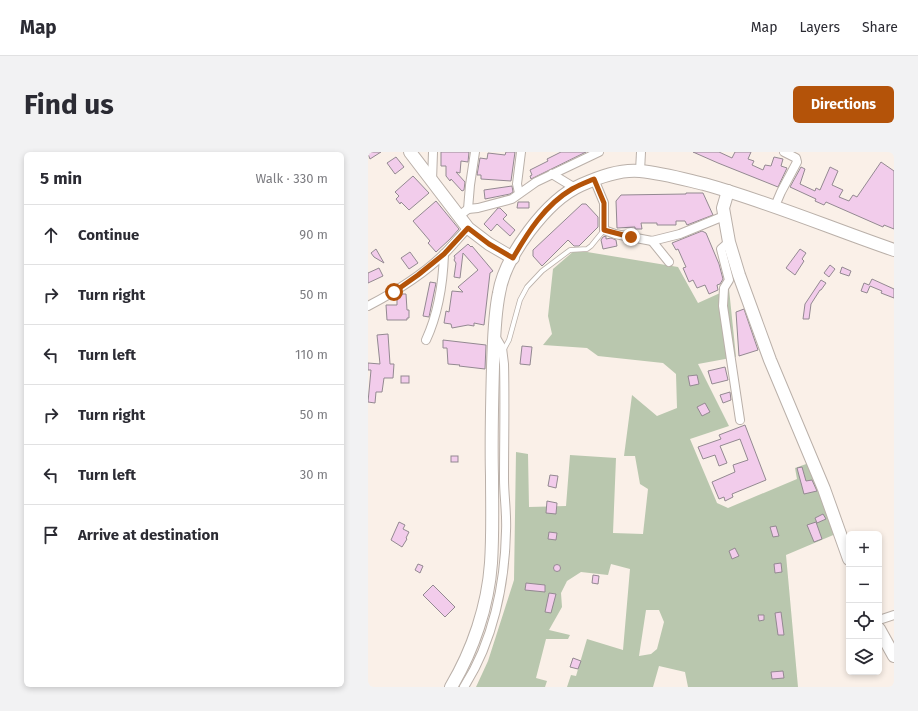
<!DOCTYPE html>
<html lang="en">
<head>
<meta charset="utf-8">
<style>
	:root { --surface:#fff; --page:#f2f2f3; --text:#2b2b33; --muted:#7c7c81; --line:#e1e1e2; --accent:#b45309 }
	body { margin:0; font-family:"Fira Sans",sans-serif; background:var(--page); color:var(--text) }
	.controls { position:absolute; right:12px; bottom:12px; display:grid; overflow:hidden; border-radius:6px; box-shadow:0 2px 6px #0003 }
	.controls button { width:36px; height:36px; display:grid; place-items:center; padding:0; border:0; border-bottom:1px solid var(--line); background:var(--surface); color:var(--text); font:20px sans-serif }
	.stop { position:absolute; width:12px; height:12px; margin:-9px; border:3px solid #b45309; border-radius:50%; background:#fff }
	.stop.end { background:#b45309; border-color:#fff; box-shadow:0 1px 4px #0008 }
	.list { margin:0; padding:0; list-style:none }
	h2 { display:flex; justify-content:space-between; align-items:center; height:52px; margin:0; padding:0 16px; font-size:17px }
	h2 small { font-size:13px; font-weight:400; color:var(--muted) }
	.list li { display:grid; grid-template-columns:26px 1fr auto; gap:12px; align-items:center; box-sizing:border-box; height:60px; padding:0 16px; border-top:1px solid var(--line) }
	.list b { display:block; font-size:15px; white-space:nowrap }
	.list em { font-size:13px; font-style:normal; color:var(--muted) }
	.icon { flex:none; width:22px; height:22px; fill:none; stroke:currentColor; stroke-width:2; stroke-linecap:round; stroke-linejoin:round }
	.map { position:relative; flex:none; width:526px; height:535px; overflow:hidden; border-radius:6px }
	header { display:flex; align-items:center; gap:24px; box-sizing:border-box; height:56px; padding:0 20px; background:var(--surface); border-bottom:1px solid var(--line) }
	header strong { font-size:19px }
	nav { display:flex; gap:22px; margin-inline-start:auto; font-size:14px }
	.intro { display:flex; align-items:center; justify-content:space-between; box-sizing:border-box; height:96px; padding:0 24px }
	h1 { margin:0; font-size:28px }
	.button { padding:10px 18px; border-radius:6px; background:var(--accent); color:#fff; font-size:14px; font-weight:700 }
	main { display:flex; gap:24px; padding:0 24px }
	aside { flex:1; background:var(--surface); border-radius:6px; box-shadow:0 2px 6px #0003 }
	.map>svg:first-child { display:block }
	.green { fill:#b9c7ae; fill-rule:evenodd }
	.building { fill:#f2cceb; stroke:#938991 }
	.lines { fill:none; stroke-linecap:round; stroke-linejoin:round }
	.lane-casing { stroke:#bab0a9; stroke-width:5.5 }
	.street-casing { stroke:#bab0a9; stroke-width:10 }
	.secondary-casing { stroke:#bab0a9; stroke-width:14 }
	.lane { stroke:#fff; stroke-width:4 }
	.street { stroke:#fff; stroke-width:8 }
	.secondary { stroke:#fff; stroke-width:12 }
	.route { stroke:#b45309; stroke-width:5 }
</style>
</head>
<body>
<header>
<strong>Map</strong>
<nav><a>Map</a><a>Layers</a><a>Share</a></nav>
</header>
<div class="intro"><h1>Find us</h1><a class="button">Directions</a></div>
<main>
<aside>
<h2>5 min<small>Walk · 330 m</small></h2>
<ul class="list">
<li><svg class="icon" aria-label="ahead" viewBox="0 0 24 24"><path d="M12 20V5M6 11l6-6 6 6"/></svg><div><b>Continue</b></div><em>90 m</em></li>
<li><svg class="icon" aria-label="right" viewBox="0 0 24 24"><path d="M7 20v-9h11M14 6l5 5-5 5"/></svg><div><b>Turn right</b></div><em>50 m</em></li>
<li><svg class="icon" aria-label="left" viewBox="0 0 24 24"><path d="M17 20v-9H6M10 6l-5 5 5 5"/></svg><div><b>Turn left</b></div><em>110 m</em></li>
<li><svg class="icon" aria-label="right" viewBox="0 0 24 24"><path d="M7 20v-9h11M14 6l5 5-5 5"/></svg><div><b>Turn right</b></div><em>50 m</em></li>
<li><svg class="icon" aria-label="left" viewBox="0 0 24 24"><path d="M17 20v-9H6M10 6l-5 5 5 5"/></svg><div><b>Turn left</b></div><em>30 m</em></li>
<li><svg class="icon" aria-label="arrive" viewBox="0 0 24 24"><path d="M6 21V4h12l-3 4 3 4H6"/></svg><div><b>Arrive at destination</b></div></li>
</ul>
</aside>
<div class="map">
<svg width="526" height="535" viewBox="0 0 526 535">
	<rect width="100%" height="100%" fill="#faf0e8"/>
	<!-- green -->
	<path class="green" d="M207,98L310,115L330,151L361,137L368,205L330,212L361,274L322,287L349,351L360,356L429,327L427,316L441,311L470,381L418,403L430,535H320L317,520L291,514L285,535H199L203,523L208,524L219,487L255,498L262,417L243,412L240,423L213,420L199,429L193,441L194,455L181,478L202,483L200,487H178L168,526L179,529L177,535H108L120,509L146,428L148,300L160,302L161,355L198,354L202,303L248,306L245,381L275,382L280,337L272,332L267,304H256L264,243L289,264L309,256L308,222L295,211L230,204L219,196L175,193L184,182L180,164L185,117ZM278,458H291L296,470L289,497L283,502L271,504Z"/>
	<!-- building -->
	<g class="building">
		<polygon points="3,0 13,0 2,7 0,2"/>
		<polygon points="73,0 101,0 100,10 93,9 92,21 88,20 97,30 96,38 94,39 83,27 82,29 78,24 78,14 73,14"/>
		<polygon points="138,0 147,0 143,29 113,27 113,23 109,23 112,6 119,7 120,1 137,3"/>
		<polygon points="193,0 218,0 163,27 162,24 164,23 162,18 180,9 179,7"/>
		<polygon points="325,0 351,0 364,6 367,0 383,0 380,7 386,9 384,13 395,18 397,13 403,14 406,5 415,7 413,14 419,16 410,35 350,11"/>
		<polygon points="28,5 36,15 27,22 19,11"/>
		<polygon points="513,10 526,19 526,77 516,73 515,75 458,50 456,53 447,49 448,47 422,35 433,15 437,17 432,32 447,39 448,36 452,38 462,15 470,19 464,33 475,38 471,45 481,49 485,43 489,45"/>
		<polygon points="45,24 61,41 41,58 33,50 32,52 28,47 31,44 27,40"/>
		<polygon points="144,34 145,40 142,42 117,47 116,38"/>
		<polygon points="318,41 335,41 345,63 319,73 317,69 308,69 308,73 289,73 289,71 273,71 274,77 267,77 267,75 249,76 248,49 253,43 318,42"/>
		<polygon points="68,49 91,77 82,87 68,100 60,91 62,89 45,69"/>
		<polygon points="150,50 161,50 161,56 149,56"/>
		<polygon points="214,52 218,52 230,65 230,75 211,94 206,94 200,88 174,114 165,104 165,98"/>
		<polygon points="130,56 132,56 139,63 135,67 147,78 142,84 129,72 123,79 116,72"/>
		<polygon points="334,79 338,81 351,112 355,127 352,132 349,133 350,138 341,142 337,133 329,136 325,128 321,130 315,116 318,115 310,97 308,98 304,91"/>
		<polygon points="238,84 238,87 243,86 248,88 249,94 235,97 233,88 235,85"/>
		<polygon points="100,92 103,95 104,94 125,119 122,121 116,173 106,171 106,174 100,173 84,176 83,172 76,171 78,159 81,160 84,139 95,140 90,135 110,118 95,101 92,126 86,125 88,111 86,108 87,106 86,104"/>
		<polygon points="8,97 16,111 6,105 3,101"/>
		<polygon points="432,97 438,101 434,107 436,109 427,123 418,116"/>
		<polygon points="42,100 50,111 41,117 33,106"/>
		<polygon points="462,113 467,117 461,125 456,121"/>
		<polygon points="474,115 483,119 481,124 472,121"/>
		<polygon points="11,116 15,124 0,131 0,121"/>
		<polygon points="504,127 526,137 526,146 513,141 514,139 502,134 499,141 493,139 496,131 501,133"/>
		<polygon points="453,128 458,131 453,138 452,138 443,152 441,167 435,167 437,152"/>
		<polygon points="62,130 68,131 61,165 55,164"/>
		<polygon points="33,142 38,142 39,158 41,158 41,166 39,166 39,168 19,168 18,153 29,153 29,144"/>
		<polygon points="376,157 390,198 371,204 368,160"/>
		<polygon points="20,182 22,212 26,212 25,226 16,226 14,240 8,240 7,251 0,250 3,218 0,218 0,211 12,212 9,183"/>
		<polygon points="75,188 118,193 117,217 91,214 92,213 80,212 79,196 75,196"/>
		<polygon points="154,194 164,195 162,213 152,212"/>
		<polygon points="357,215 360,228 344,232 340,219"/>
		<polygon points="329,223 331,232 322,234 320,224"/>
		<rect x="33" y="224" width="8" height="7"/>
		<polygon points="362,240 363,248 355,251 352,243"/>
		<polygon points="337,251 342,260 334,264 329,255"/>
		<polygon points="377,273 398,328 364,342 365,345 357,349 356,345 351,347 344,330 367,320 365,313 380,308 372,287 352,294 359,311 351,314 347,303 335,307 330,295 353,287 351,283"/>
		<rect x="83" y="304" width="7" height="6"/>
		<polygon points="434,315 438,329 444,328 449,339 436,342 429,316"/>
		<polygon points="182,323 190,324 188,336 180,334"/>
		<polygon points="179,349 189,351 188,362 178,361"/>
		<polygon points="455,362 458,367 449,371 447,366"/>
		<polygon points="31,370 37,373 35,377 41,380 38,386 39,387 34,395 23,388"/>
		<polygon points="448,370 454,387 446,390 439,373"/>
		<polygon points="408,374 411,384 405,385 402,375"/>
		<polygon points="181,380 189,381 188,388 180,387"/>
		<polygon points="367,396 371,404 364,407 361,399"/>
		<polygon points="413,411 414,420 407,421 406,412"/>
		<polygon points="50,412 55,414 52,421 47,418"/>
		<circle cx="189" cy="416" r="3.5"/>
		<polygon points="225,423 231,424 230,432 224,431"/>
		<polygon points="158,431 177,433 177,440 157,438"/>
		<polygon points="65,433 87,455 77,465 55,443"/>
		<polygon points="181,441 188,442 183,461 177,460"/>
		<polygon points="413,460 416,483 410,483 407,461"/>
		<polygon points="390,463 396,463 396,468 391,469"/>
		<polygon points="205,506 213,509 210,517 202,515"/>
		<polygon points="415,519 416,526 404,527 403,520"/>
	</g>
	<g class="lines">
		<defs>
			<polyline id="lane" points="135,199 141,188 152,148 159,135 174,119 202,98 219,97 223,94 236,78"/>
			<g id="street">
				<polyline points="272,19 273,0"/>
				<polyline points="184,22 207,36"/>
				<polyline points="226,27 236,51 236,78 247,82 284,89 312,82 356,64"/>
				<polyline points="64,29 65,0"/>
				<polyline points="151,41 149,32 153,0"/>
				<polyline points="407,54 413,40 429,10 428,6 416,0"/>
				<polyline points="100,57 102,33 107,0"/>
				<polyline points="91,64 100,57 110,56 144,47 168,30 231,0"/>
				<polyline points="284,89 301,110"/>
				<polyline points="361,90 353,97 361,128 356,136 355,154 372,268"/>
				<path d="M0,154C27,140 55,123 77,101C85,93 92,84 100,76"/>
				<path d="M58,188C70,162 75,131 76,102"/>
				<polyline points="511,468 526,463"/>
				<path d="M96,535C125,490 137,432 138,379C139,362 136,344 136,327C136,289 137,250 136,212L134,196L127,184"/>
			</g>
			<g id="secondary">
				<polyline points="42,0 100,76 121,92 145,106"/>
				<polyline points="360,39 355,56 361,90 371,123 402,208 456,337 481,407"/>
				<polyline points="511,477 526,504"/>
				<path d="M83,535C105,498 120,454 123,411C125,382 124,353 124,324C123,287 124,251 125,215C126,190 126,165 131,141C137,104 179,48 213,33C231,25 252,17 272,19C294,21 315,27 336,32C401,50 462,76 526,98"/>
			</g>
		</defs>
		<!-- lane casing -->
		<use href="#lane" class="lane-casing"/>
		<!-- street casing -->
		<use href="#street" class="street-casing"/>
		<!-- secondary casing -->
		<use href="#secondary" class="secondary-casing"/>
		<!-- lane -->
		<use href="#lane" class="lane"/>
		<!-- street -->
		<use href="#street" class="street"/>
		<!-- secondary -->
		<use href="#secondary" class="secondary"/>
	</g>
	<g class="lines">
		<!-- route -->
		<path class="route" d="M26,140L50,123L76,102L100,76L121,92L145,106C160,80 177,53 204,37C211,33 219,30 226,27L236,51V78L263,85"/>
	</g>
</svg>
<div class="controls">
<button>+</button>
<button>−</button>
<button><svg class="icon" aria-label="locate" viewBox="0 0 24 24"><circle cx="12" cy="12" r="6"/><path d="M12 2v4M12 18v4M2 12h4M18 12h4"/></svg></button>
<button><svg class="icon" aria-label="layers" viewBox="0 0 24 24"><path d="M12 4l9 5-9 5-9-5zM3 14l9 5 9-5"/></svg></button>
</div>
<div class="stop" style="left:26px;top:140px"></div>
<div class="stop end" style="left:263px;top:85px"></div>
</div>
</main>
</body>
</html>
